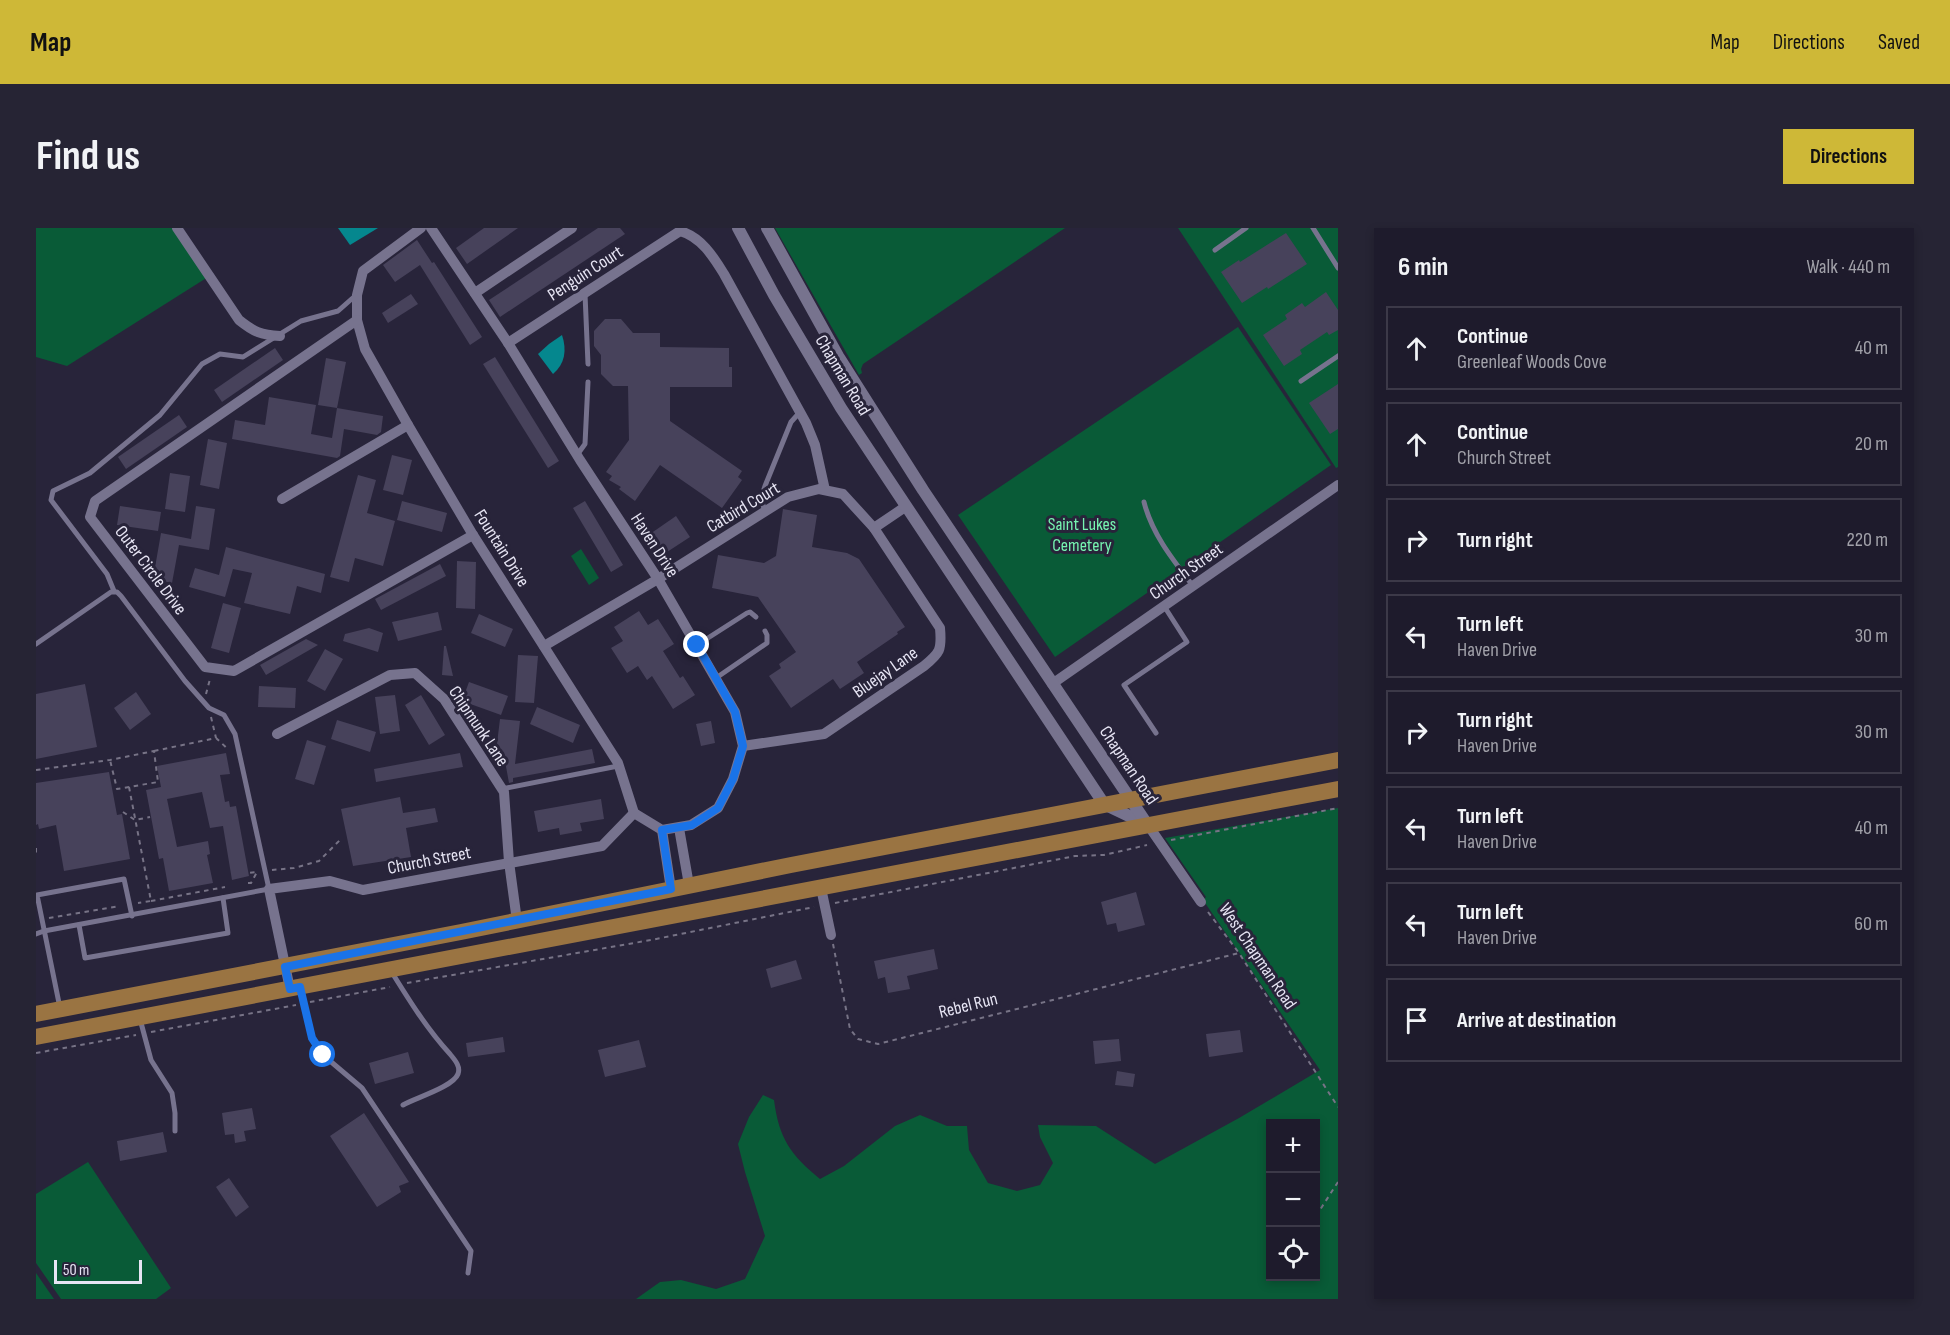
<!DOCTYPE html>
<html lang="en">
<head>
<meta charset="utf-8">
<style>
	:root { --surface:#1e1b2c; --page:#262434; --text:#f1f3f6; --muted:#a1a1a9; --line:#3c3948; --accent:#ceb837 }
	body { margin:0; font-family:"Sofia Sans Condensed",sans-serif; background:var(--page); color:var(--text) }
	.controls { position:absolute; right:18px; bottom:18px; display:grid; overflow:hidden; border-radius:0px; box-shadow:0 3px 9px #0003 }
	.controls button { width:54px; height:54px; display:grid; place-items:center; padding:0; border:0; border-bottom:2px solid var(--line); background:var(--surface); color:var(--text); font:30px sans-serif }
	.scale { position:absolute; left:18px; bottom:15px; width:88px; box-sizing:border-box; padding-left:6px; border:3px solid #e7e5f4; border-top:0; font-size:16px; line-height:21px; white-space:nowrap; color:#e7e5f4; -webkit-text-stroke:4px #28243a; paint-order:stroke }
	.stop { position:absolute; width:18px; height:18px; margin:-14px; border:4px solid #1a73e8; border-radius:50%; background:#fff }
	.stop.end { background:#1a73e8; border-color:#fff; box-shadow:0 2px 6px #0008 }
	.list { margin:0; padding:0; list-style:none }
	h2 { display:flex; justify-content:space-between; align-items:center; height:78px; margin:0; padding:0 24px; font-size:26px }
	h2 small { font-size:20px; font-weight:400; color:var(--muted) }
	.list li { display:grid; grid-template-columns:39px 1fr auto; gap:18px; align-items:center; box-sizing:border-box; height:84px; margin:0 12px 12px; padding:0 12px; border:2px solid var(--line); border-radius:0px }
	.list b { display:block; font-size:22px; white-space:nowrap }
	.list p { margin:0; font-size:20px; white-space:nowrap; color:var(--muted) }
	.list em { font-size:20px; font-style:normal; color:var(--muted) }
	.icon { flex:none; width:33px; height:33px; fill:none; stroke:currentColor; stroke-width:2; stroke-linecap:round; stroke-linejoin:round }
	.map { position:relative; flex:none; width:1302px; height:1071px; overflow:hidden; border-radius:0px }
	header { display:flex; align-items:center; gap:36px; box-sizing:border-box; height:84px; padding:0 30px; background:var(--accent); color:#111 }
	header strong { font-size:28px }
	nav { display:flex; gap:33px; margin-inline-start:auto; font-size:21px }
	.intro { display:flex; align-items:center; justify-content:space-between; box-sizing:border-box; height:144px; padding:0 36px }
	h1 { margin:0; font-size:42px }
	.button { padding:15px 27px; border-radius:0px; background:var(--accent); color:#111; font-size:21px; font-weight:700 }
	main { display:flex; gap:36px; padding:0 36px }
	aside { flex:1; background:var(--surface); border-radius:0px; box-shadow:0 3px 9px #0003 }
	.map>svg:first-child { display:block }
	.green { fill:#095b37; fill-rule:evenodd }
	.water { fill:#05878e }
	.building { fill:#47425b }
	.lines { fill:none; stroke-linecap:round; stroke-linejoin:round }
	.path { stroke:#777386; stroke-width:2; stroke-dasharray:4.5 4.5; stroke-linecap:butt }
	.service { stroke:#77738e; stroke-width:5 }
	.minor { stroke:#77738e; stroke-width:10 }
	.tertiary { stroke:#77738e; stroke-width:12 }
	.primary { stroke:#9a7442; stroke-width:16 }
	.route { stroke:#1a73e8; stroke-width:8 }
	.labels { text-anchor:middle; stroke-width:6; stroke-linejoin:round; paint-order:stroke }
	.street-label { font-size:18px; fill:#e7e5f4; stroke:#28243a }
	.park-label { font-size:18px; fill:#76f5b1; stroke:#28243a }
</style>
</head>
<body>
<header>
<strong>Map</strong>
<nav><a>Map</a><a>Directions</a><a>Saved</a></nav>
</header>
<div class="intro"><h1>Find us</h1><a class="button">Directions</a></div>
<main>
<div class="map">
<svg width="1302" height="1071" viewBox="0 0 1302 1071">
	<rect width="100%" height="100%" fill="#28243a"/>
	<!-- green -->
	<g class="green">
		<polygon points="0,0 137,0 172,49 31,138 0,129"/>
		<polygon points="739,0 1029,0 827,136 825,141 826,145 823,147"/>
		<polygon points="1142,0 1302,0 1302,239 1300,240"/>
		<polygon points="1202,99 1295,237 1019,429 922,287"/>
		<polygon points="545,321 563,350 553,357 535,328"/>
		<path d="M1302,580V1071H600L624,1054L645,1052L680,1061L709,1051L729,1008L709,944L702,916L713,889L727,867L738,872C743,911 755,927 784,951L808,938L859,898L884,887L911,898H931L933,922L952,955L981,963L1004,957L1017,935L1004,909L1002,897L1060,898L1119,936L1203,890L1284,842L1167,672L1170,669L1129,610ZM1234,896H1280V1048H1234Z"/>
		<polygon points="52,934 135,1060 120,1071 25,1071 0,1035 0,966"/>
		<polygon points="0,1045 18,1071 0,1071"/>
	</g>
	<!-- water -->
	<g class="water">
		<polygon points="302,0 342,0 314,17"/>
		<path d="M526,107C531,122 529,136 517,146L502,126L513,116Z"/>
	</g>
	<!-- building -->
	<g class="building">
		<polygon points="448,0 482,0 431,36 420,20"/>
		<polygon points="562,0 584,0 589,6 464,89 453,72"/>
		<polygon points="1250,5 1271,36 1232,61 1231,59 1206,75 1185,44 1203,32 1204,34"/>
		<polygon points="381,12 396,35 398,34 446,109 434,117 384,37 359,54 347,37"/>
		<polygon points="1290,64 1302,82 1302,102 1293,107 1291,104 1264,122 1266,126 1248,138 1227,107 1251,91 1249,87 1266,75 1269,79"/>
		<polygon points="375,66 382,76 352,95 346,85"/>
		<polygon points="569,91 585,91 597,105 624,105 624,119 693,120 693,139 696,139 696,159 634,159 634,193 706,243 702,249 706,252 686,280 624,237 599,273 583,261 585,259 573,252 576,248 570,244 593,212 592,158 577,158 565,146 565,127 558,118 558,103"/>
		<polygon points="239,120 247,132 186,174 178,162"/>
		<polygon points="459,129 523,233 512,240 447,136"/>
		<polygon points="290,130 310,134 301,180 282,177"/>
		<polygon points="1302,156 1302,201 1294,206 1273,175"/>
		<polygon points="233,169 280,177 275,206 296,210 301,180 347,188 345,204 341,207 308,201 304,228 301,230 196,211 199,192 229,197"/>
		<polygon points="143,187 151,199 90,241 82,229"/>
		<polygon points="172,211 191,215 183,261 164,257"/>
		<polygon points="356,227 376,232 367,267 347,262"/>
		<polygon points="134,245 154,248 149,284 129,281"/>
		<polygon points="322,247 340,252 331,285 359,293 347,338 319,330 313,354 294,349"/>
		<polygon points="366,273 411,285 406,304 361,292"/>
		<polygon points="549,273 587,337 575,344 537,280"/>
		<polygon points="84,278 125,284 122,303 81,297"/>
		<polygon points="160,278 179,281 173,322 143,317 136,355 117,351 125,305 155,311"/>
		<polygon points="747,281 781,287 776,319 811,325 823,331 869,399 861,404 862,406 821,434 828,445 804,461 797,451 755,480 733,448 745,440 743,436 760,424 722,369 676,360 682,327 728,335 740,328"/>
		<polygon points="640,288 654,309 628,326 614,306"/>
		<polygon points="190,319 289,346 285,365 261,358 254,386 208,375 216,345 197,341 189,369 153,359 159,340 183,347"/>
		<polygon points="421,333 440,334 439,381 420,380"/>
		<polygon points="404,336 410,348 345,382 339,371"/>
		<polygon points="187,375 205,380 193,425 175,420"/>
		<polygon points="603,383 612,397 622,391 638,416 627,423 644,450 647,448 659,467 637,481 616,448 611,452 602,438 591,445 575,420 587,413 578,399"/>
		<polygon points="402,384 406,402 362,413 356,394"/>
		<polygon points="443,386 477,401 469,419 435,405"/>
		<polygon points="333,400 347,405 342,424 307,413 309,406"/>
		<polygon points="270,411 282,417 230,447 224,437"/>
		<polygon points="408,418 410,418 417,448 406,447"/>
		<polygon points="289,421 307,431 289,463 271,453"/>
		<polygon points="482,427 502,428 498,475 479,474"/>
		<polygon points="433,454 472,468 465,487 426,473"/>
		<polygon points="49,456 61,519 0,531 0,466"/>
		<polygon points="223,458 260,460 259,480 222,479"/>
		<polygon points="100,464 115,486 94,502 78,480"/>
		<polygon points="359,467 364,503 344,506 339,469"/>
		<polygon points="385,467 409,507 393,517 369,477"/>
		<polygon points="501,479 544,497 537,515 494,496"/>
		<polygon points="464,491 484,493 479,536 556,521 559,535 477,550 477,554 473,555 469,533 459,532"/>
		<polygon points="301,492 340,504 334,524 295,511"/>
		<polygon points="675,493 679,515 665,518 660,496"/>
		<polygon points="271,512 290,518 278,557 259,551"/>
		<polygon points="190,525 194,546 184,547 189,574 193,573 194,579 200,578 213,648 196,652 187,598 174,600 166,564 131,571 141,619 172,613 174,626 171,627 177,655 133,663 127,630 123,631 110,562 125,559 121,538"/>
		<polygon points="424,525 427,539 340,554 338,541"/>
		<polygon points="73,544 81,587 86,586 94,631 28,643 20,597 3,601 2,596 0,597 0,555"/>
		<polygon points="364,569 367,585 399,580 402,594 370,600 375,629 317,638 305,581"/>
		<polygon points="565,571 568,591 544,595 546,603 524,607 523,600 502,604 498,583"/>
		<polygon points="1100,664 1109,697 1082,704 1080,695 1071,697 1065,674"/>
		<polygon points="898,721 902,741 871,748 874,761 852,765 849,749 842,751 838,733"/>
		<polygon points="760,732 766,751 735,760 730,741"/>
		<polygon points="1204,802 1207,824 1173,829 1170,806"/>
		<polygon points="467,809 469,824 432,829 430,815"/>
		<polygon points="1083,811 1085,833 1059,836 1057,813"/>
		<polygon points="603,812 610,839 569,849 562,822"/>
		<polygon points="372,824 378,845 339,856 333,835"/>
		<polygon points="1081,843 1099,846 1097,859 1079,857"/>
		<polygon points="216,880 220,901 208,903 210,913 199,915 198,906 189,907 186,885"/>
		<polygon points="328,885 373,954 363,958 365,964 341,979 294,908"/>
		<polygon points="127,904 131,924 84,933 81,913"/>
		<polygon points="193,950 213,979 200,989 180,959"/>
	</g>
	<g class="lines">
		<!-- path -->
		<g class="path">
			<polyline points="170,466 174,451"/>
			<polyline points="175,489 180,510"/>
			<polyline points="118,523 180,510 193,522"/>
			<polyline points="0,542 74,532 118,523 122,554 81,561 74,532"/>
			<polyline points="93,559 115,673 102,675"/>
			<polyline points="87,584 99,592 114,589"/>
			<polyline points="1135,612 1302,580"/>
			<polyline points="0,620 0,628"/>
			<polyline points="236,642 258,640 283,633 306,610"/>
			<polyline points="212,655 215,655 221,644 213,645"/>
			<polyline points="115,673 189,659"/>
			<polyline points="799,675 1039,628 1068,627 1111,617"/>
			<polyline points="1172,684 1203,725 1302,879"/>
			<polyline points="13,690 84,678"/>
			<polyline points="797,716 814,801 822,811 842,816 1203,725"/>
			<polyline points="371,755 615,712 778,679"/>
			<polyline points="274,774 354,759"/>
			<polyline points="115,804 260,777"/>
			<polyline points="0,825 100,807"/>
			<polyline points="1280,988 1302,954"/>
		</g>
		<!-- service -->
		<g class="service">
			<polyline points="1277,0 1302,40"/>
			<polyline points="1179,22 1210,0"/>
			<polyline points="549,66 552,136"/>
			<polyline points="1265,153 1302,128"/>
			<polyline points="541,227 549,216 552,154"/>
			<path d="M1108,274C1116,306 1137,332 1157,358"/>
			<polyline points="729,284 725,270 729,258 755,194 764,184"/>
			<polyline points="78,363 71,346 15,272 17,263 54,245 124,187 166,136 184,126 207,129 265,93 302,83 319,68"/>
			<polyline points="0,416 75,364 81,364 85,368 149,453 173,480 188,487 199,506 233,661 8,703 0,706"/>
			<polyline points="661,417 711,385 714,384 720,389"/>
			<polyline points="680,450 731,415 731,407 729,403"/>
			<polyline points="1120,505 1088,457 1151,414 1128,378"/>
			<polyline points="466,561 582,538"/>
			<polyline points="43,697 49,730 192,705 187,670"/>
			<path d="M355,743C373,772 391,801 414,826C418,831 425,838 422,846C417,859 379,870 367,877"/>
			<polyline points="264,761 276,810 287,827 326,860 435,1023 432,1045"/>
			<polyline points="24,780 1,667 88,651 96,688"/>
			<polyline points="104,791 115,832 136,865 139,885 139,903"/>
		</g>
		<!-- minor -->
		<g class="minor">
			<path d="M141,0L203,92C218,104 225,107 244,108"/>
			<polyline points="385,0 327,43 321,67 321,92 329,121 372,197 437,307 582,535 598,585"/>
			<polyline points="439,65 536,0"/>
			<polyline points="321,92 59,273 54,289 169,439 198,443 437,307"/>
			<path d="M472,115L644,3C665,9 677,28 688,46L770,195L779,217L789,262"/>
			<polyline points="246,271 372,197"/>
			<polyline points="508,418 622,351 752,269 783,261 807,266 838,300"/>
			<polyline points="1016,456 1302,257"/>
			<polyline points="241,506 354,447 379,445 408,471 468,564 473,634 481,693"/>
			<path d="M707,518L788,506L888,438C904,425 906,422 904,400L838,300L869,279"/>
			<polyline points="1112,597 1165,674"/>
			<polyline points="643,600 653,657"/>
			<polyline points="626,602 635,661"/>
			<polyline points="785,660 795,707"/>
			<polyline points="254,761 233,661 294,653 327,662 566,618 598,585 626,602 655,597 682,580 697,551 707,518 699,484 622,351 544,232 472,115 395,0"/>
		</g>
		<!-- tertiary -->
		<g class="tertiary">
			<polyline points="702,0 738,67 805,180 1068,576 1112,597"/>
			<polyline points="731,0 802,128 887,262 1111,596"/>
		</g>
		<!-- primary -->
		<g class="primary">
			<polyline points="0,786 425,704 755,637 1302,532"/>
			<polyline points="0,809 1302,561"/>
		</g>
	</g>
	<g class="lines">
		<!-- route -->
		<polyline class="route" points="287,827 276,810 264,759 254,761 249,739 635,661 626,602 656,597 682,580 697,551 707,518 699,484 661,417"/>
	</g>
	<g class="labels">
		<!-- street labels -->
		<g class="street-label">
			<text transform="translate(549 45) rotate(-33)" y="6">Penguin Court</text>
			<text transform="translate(807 147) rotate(59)" y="6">Chapman Road</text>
			<text transform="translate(707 279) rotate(-31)" y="6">Catbird Court</text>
			<text transform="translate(619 317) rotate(57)" y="6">Haven Drive</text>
			<text transform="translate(466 320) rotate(58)" y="6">Fountain Drive</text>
			<text transform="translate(115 342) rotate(53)" y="6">Outer Circle Drive</text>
			<text transform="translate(1150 343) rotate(-35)" y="6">Church Street</text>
			<text transform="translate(849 444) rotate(-35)" y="6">Bluejay Lane</text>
			<text transform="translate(443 498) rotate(56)" y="6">Chipmunk Lane</text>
			<text transform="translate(1093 537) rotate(56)" y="6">Chapman Road</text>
			<text transform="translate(393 632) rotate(-11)" y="6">Church Street</text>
			<text transform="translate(1222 728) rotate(56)" y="6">West Chapman Road</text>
			<text transform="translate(932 777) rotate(-14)" y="6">Rebel Run</text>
		</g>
		<!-- park labels -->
		<g class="park-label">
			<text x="1046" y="302">Saint Lukes<tspan x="1046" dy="21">Cemetery</tspan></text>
		</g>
	</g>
</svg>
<div class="controls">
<button>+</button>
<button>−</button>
<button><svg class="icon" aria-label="locate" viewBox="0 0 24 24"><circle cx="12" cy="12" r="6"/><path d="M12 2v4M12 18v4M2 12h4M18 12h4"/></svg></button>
</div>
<div class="scale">50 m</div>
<div class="stop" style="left:287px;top:827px"></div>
<div class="stop end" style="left:661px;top:417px"></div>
</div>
<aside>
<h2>6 min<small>Walk · 440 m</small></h2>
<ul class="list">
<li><svg class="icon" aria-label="ahead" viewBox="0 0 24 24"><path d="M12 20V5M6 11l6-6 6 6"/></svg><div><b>Continue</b><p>Greenleaf Woods Cove</p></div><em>40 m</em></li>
<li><svg class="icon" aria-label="ahead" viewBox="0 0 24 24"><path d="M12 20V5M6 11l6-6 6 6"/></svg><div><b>Continue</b><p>Church Street</p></div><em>20 m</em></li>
<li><svg class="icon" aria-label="right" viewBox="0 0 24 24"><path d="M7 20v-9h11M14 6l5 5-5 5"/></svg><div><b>Turn right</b></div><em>220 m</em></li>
<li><svg class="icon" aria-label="left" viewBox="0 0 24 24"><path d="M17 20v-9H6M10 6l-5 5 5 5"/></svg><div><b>Turn left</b><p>Haven Drive</p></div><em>30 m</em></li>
<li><svg class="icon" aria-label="right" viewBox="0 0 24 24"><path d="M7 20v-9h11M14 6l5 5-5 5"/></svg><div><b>Turn right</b><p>Haven Drive</p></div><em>30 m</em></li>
<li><svg class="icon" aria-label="left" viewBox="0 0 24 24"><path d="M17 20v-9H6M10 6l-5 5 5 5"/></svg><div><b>Turn left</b><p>Haven Drive</p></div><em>40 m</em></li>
<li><svg class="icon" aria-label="left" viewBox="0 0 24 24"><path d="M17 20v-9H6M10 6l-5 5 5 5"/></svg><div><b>Turn left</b><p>Haven Drive</p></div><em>60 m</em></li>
<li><svg class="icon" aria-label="arrive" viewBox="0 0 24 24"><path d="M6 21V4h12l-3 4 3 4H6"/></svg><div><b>Arrive at destination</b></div></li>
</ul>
</aside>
</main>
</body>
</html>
